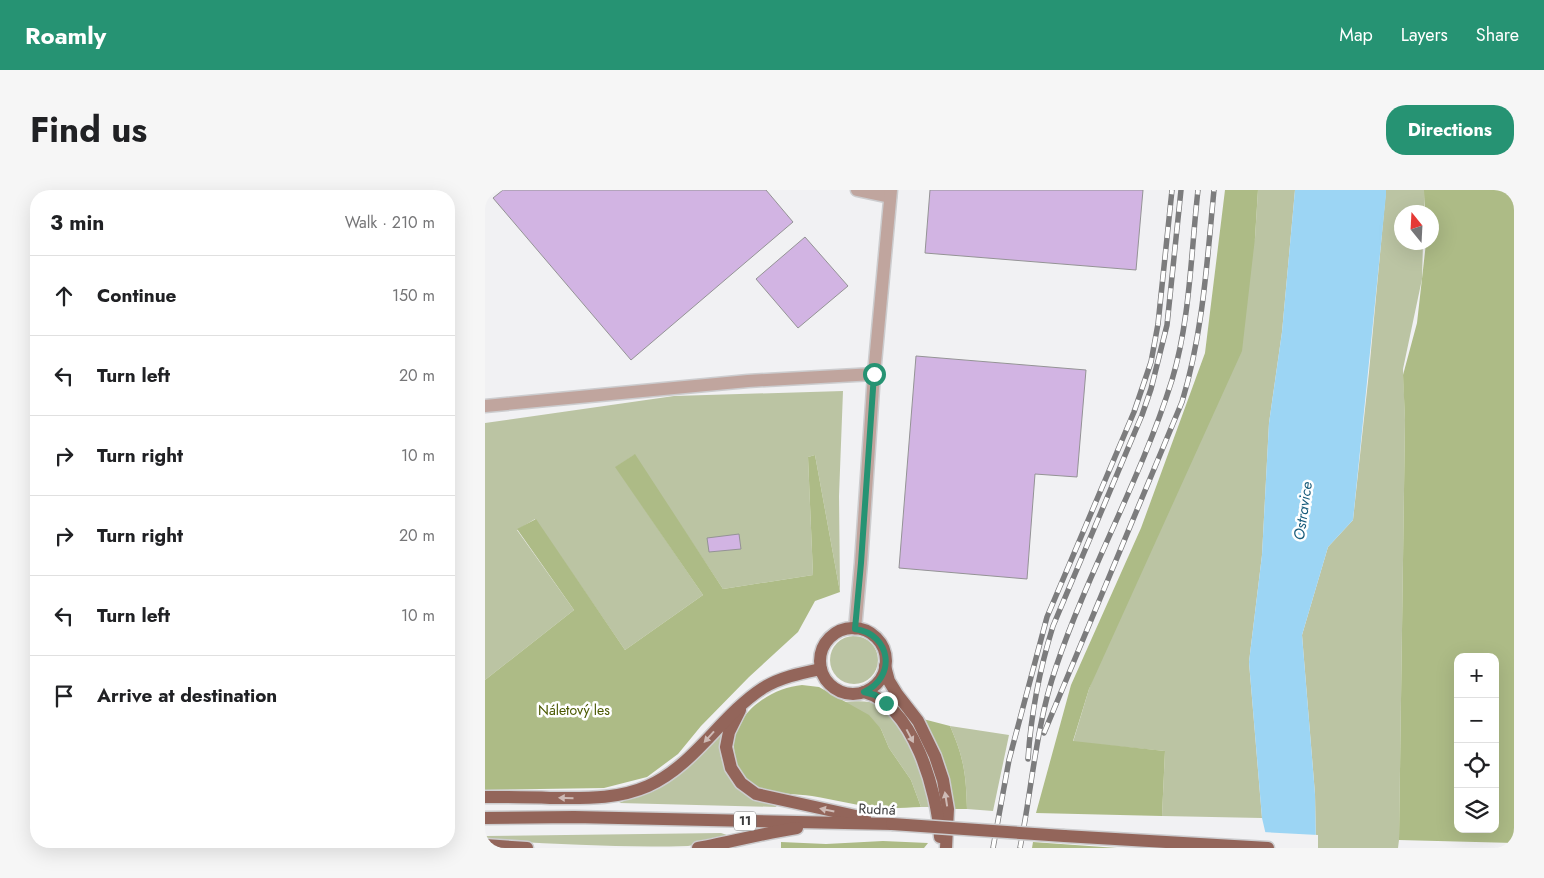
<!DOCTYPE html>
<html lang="en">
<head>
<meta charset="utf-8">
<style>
	:root { --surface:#fff; --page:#f6f6f6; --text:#202124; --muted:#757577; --line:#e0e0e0; --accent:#269373 }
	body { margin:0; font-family:Jost,sans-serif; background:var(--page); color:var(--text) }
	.controls { position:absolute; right:15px; bottom:15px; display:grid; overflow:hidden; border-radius:10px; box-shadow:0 5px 20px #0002 }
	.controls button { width:45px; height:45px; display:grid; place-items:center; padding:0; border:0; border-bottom:1px solid var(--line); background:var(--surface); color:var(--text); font:25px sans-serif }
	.compass { position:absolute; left:909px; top:15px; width:45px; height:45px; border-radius:50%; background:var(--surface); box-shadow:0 5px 20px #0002; rotate:342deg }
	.stop { position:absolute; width:15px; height:15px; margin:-11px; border:4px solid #269373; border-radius:50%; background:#fff }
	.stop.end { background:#269373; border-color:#fff; box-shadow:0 1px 5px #0008 }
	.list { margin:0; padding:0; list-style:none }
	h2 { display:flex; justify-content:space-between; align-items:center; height:65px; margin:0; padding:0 20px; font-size:21px }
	h2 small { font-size:16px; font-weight:400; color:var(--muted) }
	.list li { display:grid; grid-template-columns:32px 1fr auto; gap:15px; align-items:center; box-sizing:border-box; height:80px; padding:0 20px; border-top:1px solid var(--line) }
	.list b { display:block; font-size:19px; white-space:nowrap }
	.list em { font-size:16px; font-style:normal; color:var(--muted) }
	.icon { flex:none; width:28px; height:28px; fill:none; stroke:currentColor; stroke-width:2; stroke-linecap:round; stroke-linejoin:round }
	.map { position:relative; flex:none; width:1029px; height:658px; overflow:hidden; border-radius:20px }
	header { display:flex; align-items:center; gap:30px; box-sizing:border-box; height:70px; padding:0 25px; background:var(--accent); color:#fff }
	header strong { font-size:24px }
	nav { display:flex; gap:28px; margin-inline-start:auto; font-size:18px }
	.intro { display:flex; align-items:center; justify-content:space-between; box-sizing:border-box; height:120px; padding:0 30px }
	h1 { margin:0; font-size:35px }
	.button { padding:12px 22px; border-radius:20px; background:var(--accent); color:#fff; font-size:18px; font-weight:700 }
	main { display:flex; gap:30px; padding:0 30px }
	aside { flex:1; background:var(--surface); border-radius:20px; box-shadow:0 5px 20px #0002 }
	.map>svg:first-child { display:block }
	.green { fill:#bbc4a3 }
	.forest { fill:#adbb86; fill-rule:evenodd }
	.water { fill:#9cd5f4 }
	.pier { fill:#f1f1f3 }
	.building { fill:#d2b4e3; stroke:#949395 }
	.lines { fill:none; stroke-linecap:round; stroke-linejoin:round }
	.minor-casing { stroke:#ccccce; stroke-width:15 }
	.major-casing { stroke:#ccccce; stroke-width:15 }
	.minor { stroke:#c0a59e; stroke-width:12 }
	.major { stroke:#93655a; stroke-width:12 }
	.rail-casing { stroke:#7c7c7d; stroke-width:5.5 }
	.rail { stroke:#fff; stroke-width:4; stroke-dasharray:11; stroke-linecap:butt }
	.major-bridge-casing { stroke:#ccccce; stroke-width:15; stroke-linecap:butt }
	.major-bridge { stroke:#93655a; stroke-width:12 }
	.oneway { fill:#cebab5 }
	.route { stroke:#269373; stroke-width:6 }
	.labels { text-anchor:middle; stroke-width:5; stroke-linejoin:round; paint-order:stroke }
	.shield { fill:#fff; stroke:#747475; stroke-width:1 }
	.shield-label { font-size:12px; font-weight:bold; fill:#39393a }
	.park-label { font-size:14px; fill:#4a5800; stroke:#fff }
	.street-label { font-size:14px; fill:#39393a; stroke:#fff }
	.water-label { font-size:15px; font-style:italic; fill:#185c7b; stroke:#fff }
</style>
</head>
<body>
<header>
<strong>Roamly</strong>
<nav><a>Map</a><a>Layers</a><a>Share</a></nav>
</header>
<div class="intro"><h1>Find us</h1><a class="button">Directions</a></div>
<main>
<aside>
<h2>3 min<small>Walk · 210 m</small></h2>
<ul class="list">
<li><svg class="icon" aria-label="ahead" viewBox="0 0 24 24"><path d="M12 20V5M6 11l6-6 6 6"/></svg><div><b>Continue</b></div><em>150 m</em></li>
<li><svg class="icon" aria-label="left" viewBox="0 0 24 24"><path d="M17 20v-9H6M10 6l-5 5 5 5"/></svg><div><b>Turn left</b></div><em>20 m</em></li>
<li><svg class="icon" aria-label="right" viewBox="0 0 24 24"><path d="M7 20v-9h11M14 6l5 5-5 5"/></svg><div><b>Turn right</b></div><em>10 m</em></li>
<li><svg class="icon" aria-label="right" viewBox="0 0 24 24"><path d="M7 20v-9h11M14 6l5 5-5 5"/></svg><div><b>Turn right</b></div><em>20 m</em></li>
<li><svg class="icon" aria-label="left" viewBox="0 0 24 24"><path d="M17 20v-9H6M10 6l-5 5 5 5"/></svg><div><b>Turn left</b></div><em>10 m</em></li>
<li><svg class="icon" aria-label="arrive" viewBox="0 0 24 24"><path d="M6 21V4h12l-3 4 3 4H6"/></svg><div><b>Arrive at destination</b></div></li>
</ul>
</aside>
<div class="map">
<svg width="1029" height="658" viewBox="0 0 1029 658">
	<rect width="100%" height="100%" fill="#f1f1f3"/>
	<!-- green -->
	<g class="green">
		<polygon points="773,0 810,0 797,142 784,233 777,365 764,472 777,628 677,626 680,561 588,552 604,499 770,48"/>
		<polygon points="901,0 940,0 939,22 916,22 916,52 938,53 937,89 918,179 920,230 914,650 913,658 831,658 830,604 817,445 843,357 868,330 884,182"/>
		<polygon points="358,201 354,306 355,402 330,265 323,267 328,385 238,399 149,265 131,277 218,405 140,460 50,329 32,340 89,420 0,490 0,233 189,206"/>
		<circle cx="369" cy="470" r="24"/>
		<path d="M359,512C370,511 384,510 394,515C422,530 437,587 446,617H436L426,590L404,558L396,539Z"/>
		<path d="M465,536L524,545L508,621L482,619C481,584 479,568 465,536Z"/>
		<path d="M238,539C237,546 235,553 235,559C236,581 252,600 270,609C278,613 285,612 292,617L134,613L152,605Z"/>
		<path d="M236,643L242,645L240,648C228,651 215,654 203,656C136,658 67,654 0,650L1,646Z"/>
	</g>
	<!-- forest -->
	<g class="forest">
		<polygon points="740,0 773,0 770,48 757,161 604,499 588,551 680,561 677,626 551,623 586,495 656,338 720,163"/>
		<path d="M939,0H1029V653L914,650L920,230L918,185L932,133L941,53L946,52V22H940ZM973,467H1010V639H973Z"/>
		<polygon points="150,264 238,399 328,385 323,267 330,265 355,402 330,411 313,442 264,487 216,536 193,564 162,587 119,598 0,600 0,490 89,420 32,339 51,329 140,460 218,405 130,277"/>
		<path d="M317,495L334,497L384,525L396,539L404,558L426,590L436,617C424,617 410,619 398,618C374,616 350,610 327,606C308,604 284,604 267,594C258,589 252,577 250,566C242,528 283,498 317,495Z"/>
		<path d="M438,529L465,536C479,568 481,584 482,619H469C463,583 456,561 438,529Z"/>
		<polygon points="398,651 443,653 439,658 296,658 296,652 341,654"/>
		<polygon points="548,652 632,658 547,658"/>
	</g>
	<!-- water -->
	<polygon class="water" points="810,0 901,0 901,5 868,330 843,357 817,445 830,604 831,658 784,658 777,628 764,472 777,365 784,233 797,142"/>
	<!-- pier -->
	<polygon class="pier" points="778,642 833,645 833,658 781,658"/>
	<!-- building -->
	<g class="building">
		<polygon points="18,0 281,0 308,32 146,170 8,8"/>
		<polygon points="445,0 658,0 651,80 440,63"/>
		<polygon points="320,47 363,96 313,138 271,89"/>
		<polygon points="431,166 601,180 592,287 550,284 542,389 414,378"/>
		<polygon points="254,344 256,359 224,362 222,348"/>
	</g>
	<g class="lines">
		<defs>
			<g id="minor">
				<polyline points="372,0 405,7"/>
				<polyline points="0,216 263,191 389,184"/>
				<polyline points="370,439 376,373 389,184 406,0"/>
			</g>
			<g id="major">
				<circle cx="368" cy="471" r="33"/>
				<polyline points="400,476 404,491 412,504 433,531 450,566 458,590 463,619 461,658"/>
				<path d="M379,502C429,516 452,601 455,647"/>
				<polyline points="255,520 244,542 241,557 246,578 256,593 271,604 380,628"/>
				<path d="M0,607C22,607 43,607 65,608C98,608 131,610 163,596C210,575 235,526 278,498C296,487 317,483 336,479"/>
				<polyline points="0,628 89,627 407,634"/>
				<polyline points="579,646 783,658"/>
				<polyline points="0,655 42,658"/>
				<path d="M213,658C247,652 279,643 312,638"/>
			</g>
		</defs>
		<!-- minor casing -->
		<use href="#minor" class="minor-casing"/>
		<!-- major casing -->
		<use href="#major" class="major-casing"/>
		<!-- minor -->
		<use href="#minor" class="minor"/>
		<!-- major -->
		<use href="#major" class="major"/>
		<defs>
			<g id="rail">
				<path d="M559,543L697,212C718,143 722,71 729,0"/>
				<path d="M543,569C546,524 555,478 568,436L657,225L666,199L682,135L696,0"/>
				<polyline points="508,658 524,570 562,427 649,222 666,172 673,134 687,0"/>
				<path d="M535,658C547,598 551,535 571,477C604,379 656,289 687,190C705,131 706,62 713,0"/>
			</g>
		</defs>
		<!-- rail casing -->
		<use href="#rail" class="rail-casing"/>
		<!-- rail -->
		<use href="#rail" class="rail"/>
		<defs>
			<polyline id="major-bridge" points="407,634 579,646"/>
		</defs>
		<!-- major-bridge casing -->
		<use href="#major-bridge" class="major-bridge-casing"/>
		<!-- major-bridge -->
		<use href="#major-bridge" class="major-bridge"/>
	</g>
	<!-- one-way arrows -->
	<defs><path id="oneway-solid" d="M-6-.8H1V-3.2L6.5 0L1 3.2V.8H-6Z" transform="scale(1.25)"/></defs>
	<g class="oneway">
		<use href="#oneway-solid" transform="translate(425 546) rotate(62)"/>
		<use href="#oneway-solid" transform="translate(224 547) rotate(132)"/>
		<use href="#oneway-solid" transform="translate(81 608) rotate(-179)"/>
		<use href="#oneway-solid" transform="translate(461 609) rotate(-99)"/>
		<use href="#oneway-solid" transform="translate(342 620) rotate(-168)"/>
	</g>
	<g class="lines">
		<!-- route -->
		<path class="route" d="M389,184L376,373L370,439C406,444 412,487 379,502L390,505L401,513"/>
	</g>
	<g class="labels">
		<!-- shield labels -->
		<rect class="shield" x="249" y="621.5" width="22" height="19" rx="4"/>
		<g class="shield-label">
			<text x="260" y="635">11</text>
		</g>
		<!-- park labels -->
		<g class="park-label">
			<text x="89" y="525">Náletový les</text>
		</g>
		<!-- street labels -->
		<g class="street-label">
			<text transform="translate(392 619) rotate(2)" y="5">Rudná</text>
		</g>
		<!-- water labels -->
		<g class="water-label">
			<text transform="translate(818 321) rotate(-82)" y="5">Ostravice</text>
		</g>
	</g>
</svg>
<div class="controls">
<button>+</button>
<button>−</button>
<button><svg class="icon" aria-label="locate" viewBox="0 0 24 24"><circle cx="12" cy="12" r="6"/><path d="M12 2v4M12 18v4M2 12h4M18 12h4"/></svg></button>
<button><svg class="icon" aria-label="layers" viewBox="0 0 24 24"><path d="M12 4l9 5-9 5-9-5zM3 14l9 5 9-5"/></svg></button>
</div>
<svg class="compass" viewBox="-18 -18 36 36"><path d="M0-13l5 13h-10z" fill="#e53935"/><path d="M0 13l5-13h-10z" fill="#757577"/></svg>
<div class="stop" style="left:389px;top:184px"></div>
<div class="stop end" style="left:401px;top:513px"></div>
</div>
</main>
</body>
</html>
